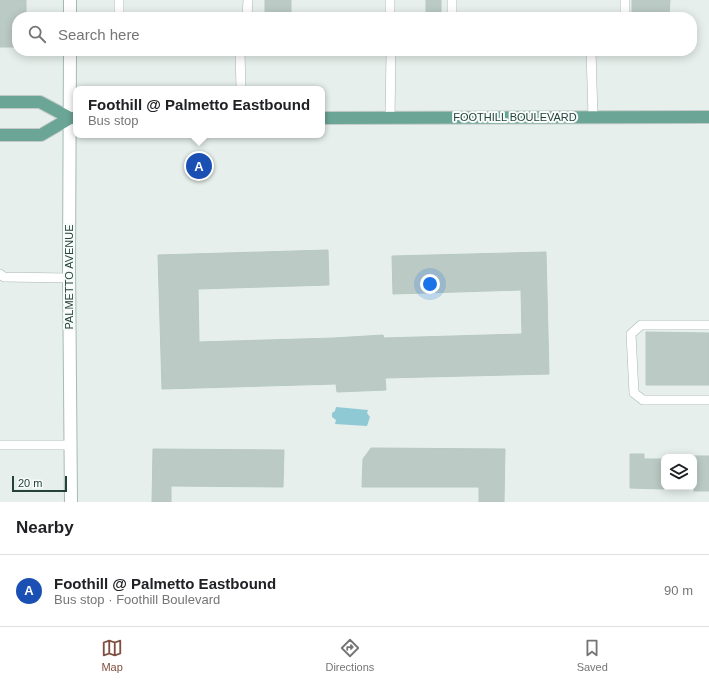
<!DOCTYPE html>
<html lang="en">
<head>
<meta charset="utf-8">
<style>
	:root { --surface:#fff; --page:#f6f6f6; --text:#202124; --muted:#757577; --line:#e0e0e0; --accent:#7f4e3f }
	body { margin:0; font-family:Arial,sans-serif; background:var(--page); color:var(--text) }
	.controls { position:absolute; right:12px; bottom:12px; display:grid; overflow:hidden; border-radius:8px; box-shadow:0 2px 10px #0003 }
	.controls button { width:36px; height:36px; display:grid; place-items:center; padding:0; border:0; border-bottom:1px solid var(--line); background:var(--surface); color:var(--text); font:20px sans-serif }
	.scale { position:absolute; left:12px; bottom:10px; width:55px; box-sizing:border-box; padding-left:4px; border:2px solid #24423a; border-top:0; font-size:11px; line-height:14px; white-space:nowrap; color:#24423a; -webkit-text-stroke:3px #f7fbf9; paint-order:stroke }
	.you { position:absolute; left:430px; top:284px; width:14px; height:14px; margin:-10px; border:3px solid #fff; border-radius:50%; background:#1a73e8; box-shadow:0 0 0 6px #1a73e833 }
	.badge { display:grid; place-items:center; width:26px; height:26px; border-radius:50%; background:var(--accent); color:#fff; font-size:13px; font-weight:700 }
	.pin { position:absolute; translate:-50% -50%; border:2px solid #fff; box-shadow:0 1px 4px #0006 }
	.popup { position:absolute; left:73px; top:86px; width:252px; height:52px; box-sizing:border-box; display:grid; place-content:center; border-radius:8px; background:var(--surface); filter:drop-shadow(0 1px 3px #0005); font-size:13px; white-space:nowrap; color:var(--muted) }
	.popup b { font-size:15px; color:var(--text) }
	.popup::after { content:''; position:absolute; left:50%; top:100%; margin-left:-8px; border:8px solid transparent; border-top-color:var(--surface) }
	.list { margin:0; padding:0; list-style:none }
	h2 { display:flex; justify-content:space-between; align-items:center; height:52px; margin:0; padding:0 16px; font-size:17px }
	h2 small { font-size:13px; font-weight:400; color:var(--muted) }
	.list li { display:grid; grid-template-columns:26px 1fr auto; gap:12px; align-items:center; box-sizing:border-box; height:72px; padding:0 16px; border-top:1px solid var(--line) }
	.list b { display:block; font-size:15px; white-space:nowrap }
	.list p { margin:0; font-size:13px; white-space:nowrap; color:var(--muted) }
	.list em { font-size:13px; font-style:normal; color:var(--muted) }
	.icon { flex:none; width:22px; height:22px; fill:none; stroke:currentColor; stroke-width:2; stroke-linecap:round; stroke-linejoin:round }
	.map { position:relative; flex:none; width:709px; height:502px; overflow:hidden }
	.search { position:absolute; background:var(--surface); box-shadow:0 2px 10px #0003; left:12px; right:12px; top:12px; height:44px; display:flex; align-items:center; gap:10px; box-sizing:border-box; padding:0 14px; border-radius:16px; color:var(--muted); font-size:15px }
	.sheet { height:124px; background:var(--surface) }
	nav { display:flex; justify-content:space-around; align-items:center; box-sizing:border-box; height:56px; border-top:1px solid var(--line); background:var(--surface); font-size:11px; color:var(--muted) }
	nav a { display:grid; justify-items:center; gap:2px }
	nav .on { color:var(--accent) }
	.map>svg:first-child { display:block }
	.water { fill:#8ec9d4 }
	.building { fill:#bbcac4; stroke:#b8c9c2 }
	.lines { fill:none; stroke-linecap:round; stroke-linejoin:round }
	.lane-casing { stroke:#a8b8b2; stroke-width:10 }
	.secondary-casing { stroke:#a4bbb3; stroke-width:14 }
	.primary-casing { stroke:#c2cac8; stroke-width:14 }
	.lane { stroke:#fff; stroke-width:9 }
	.secondary { stroke:#fff; stroke-width:12 }
	.primary { stroke:#6aa596; stroke-width:12 }
	.labels { text-anchor:middle; stroke-width:4; stroke-linejoin:round; paint-order:stroke }
	.street-label { font-size:11px; fill:#24423a; stroke:#f7fbf9 }
</style>
</head>
<body>
<div class="map">
<svg width="709" height="502" viewBox="0 0 709 502">
	<rect width="100%" height="100%" fill="#e6efeb"/>
	<!-- water -->
	<polygon class="water" points="336,407 368,410 367,413 370,417 367,426 335,424 336,420 332,417 332,413 335,411"/>
	<!-- building -->
	<g class="building">
		<polygon points="0,0 26,0 26,17 17,17 17,47 0,47"/>
		<rect x="265" y="0" width="26" height="17"/>
		<rect x="426" y="0" width="15" height="17"/>
		<polygon points="632,0 670,0 669,17 632,17"/>
		<polygon points="328,250 329,285 198,289 199,342 334,338 383,335 384,338 522,334 521,290 393,294 392,256 546,252 549,374 385,378 386,390 337,392 336,384 162,389 158,255"/>
		<polygon points="646,332 709,333 709,385 646,385"/>
		<polygon points="371,448 505,449 504,502 479,502 479,487 362,487 363,459"/>
		<polygon points="153,449 284,450 283,487 171,486 171,502 152,502"/>
		<polygon points="630,454 644,454 644,459 664,459 664,489 630,488"/>
		<rect x="694" y="456" width="15" height="35"/>
	</g>
	<g class="lines">
		<defs>
			<g id="lane">
				<polyline points="119,0 119,17"/>
				<polyline points="390,0 390,17"/>
				<polyline points="625,0 625,17"/>
				<polyline points="247,17 248,0"/>
				<polyline points="452,17 452,0"/>
				<polyline points="240,51 241,89"/>
				<polyline points="591,51 593,117"/>
				<polyline points="390,118 391,51"/>
				<polyline points="0,274 4,277 69,278"/>
				<polyline points="709,325 641,325 631,334 634,393 643,400 709,400"/>
				<polyline points="0,445 70,445"/>
			</g>
			<g id="secondary">
				<polyline points="70,17 70,0"/>
				<polyline points="70,51 69,265 71,502"/>
			</g>
			<g id="primary">
				<polyline points="0,102 40,102 70,118 76,118"/>
				<polyline points="322,118 709,117"/>
				<polyline points="0,135 41,135 70,118"/>
			</g>
		</defs>
		<!-- lane casing -->
		<use href="#lane" class="lane-casing"/>
		<!-- secondary casing -->
		<use href="#secondary" class="secondary-casing"/>
		<!-- primary casing -->
		<use href="#primary" class="primary-casing"/>
		<!-- lane -->
		<use href="#lane" class="lane"/>
		<!-- secondary -->
		<use href="#secondary" class="secondary"/>
		<!-- primary -->
		<use href="#primary" class="primary"/>
	</g>
	<g class="labels">
		<!-- street labels -->
		<g class="street-label">
			<text x="515" y="121">FOOTHILL BOULEVARD</text>
			<text transform="translate(69 277) rotate(-90)" y="4">PALMETTO AVENUE</text>
		</g>
	</g>
</svg>
<div class="controls">
<button><svg class="icon" aria-label="layers" viewBox="0 0 24 24"><path d="M12 4l9 5-9 5-9-5zM3 14l9 5 9-5"/></svg></button>
</div>
<div class="scale">20 m</div>
<div class="you"></div>
<div class="pin badge" style="left:199px;top:166px;background:#1a4fb4">A</div>
<div class="popup"><b>Foothill @ Palmetto Eastbound</b>Bus stop</div>
<div class="search"><svg class="icon" aria-label="search" viewBox="0 0 24 24"><circle cx="10" cy="10" r="6"/><path d="M15 15l6 6"/></svg>Search here</div>
</div>
<section class="sheet">
<h2>Nearby<small></small></h2>
<ul class="list">
<li><span class="badge" style="background:#1a4fb4">A</span><div><b>Foothill @ Palmetto Eastbound</b><p>Bus stop · Foothill Boulevard</p></div><em>90 m</em></li>
</ul>
</section>
<nav>
<a class="on"><svg class="icon" aria-label="map" viewBox="0 0 24 24"><path d="M3 6l6-2 6 2 6-2v14l-6 2-6-2-6 2zM9 4v14M15 6v14"/></svg>Map</a>
<a><svg class="icon" aria-label="directions" viewBox="0 0 24 24"><path d="M12 3l9 9-9 9-9-9zM9 14v-3h6M13 9l2 2-2 2"/></svg>Directions</a>
<a><svg class="icon" aria-label="saved" viewBox="0 0 24 24"><path d="M7 4h10v16l-5-4-5 4z"/></svg>Saved</a>
</nav>
</body>
</html>
